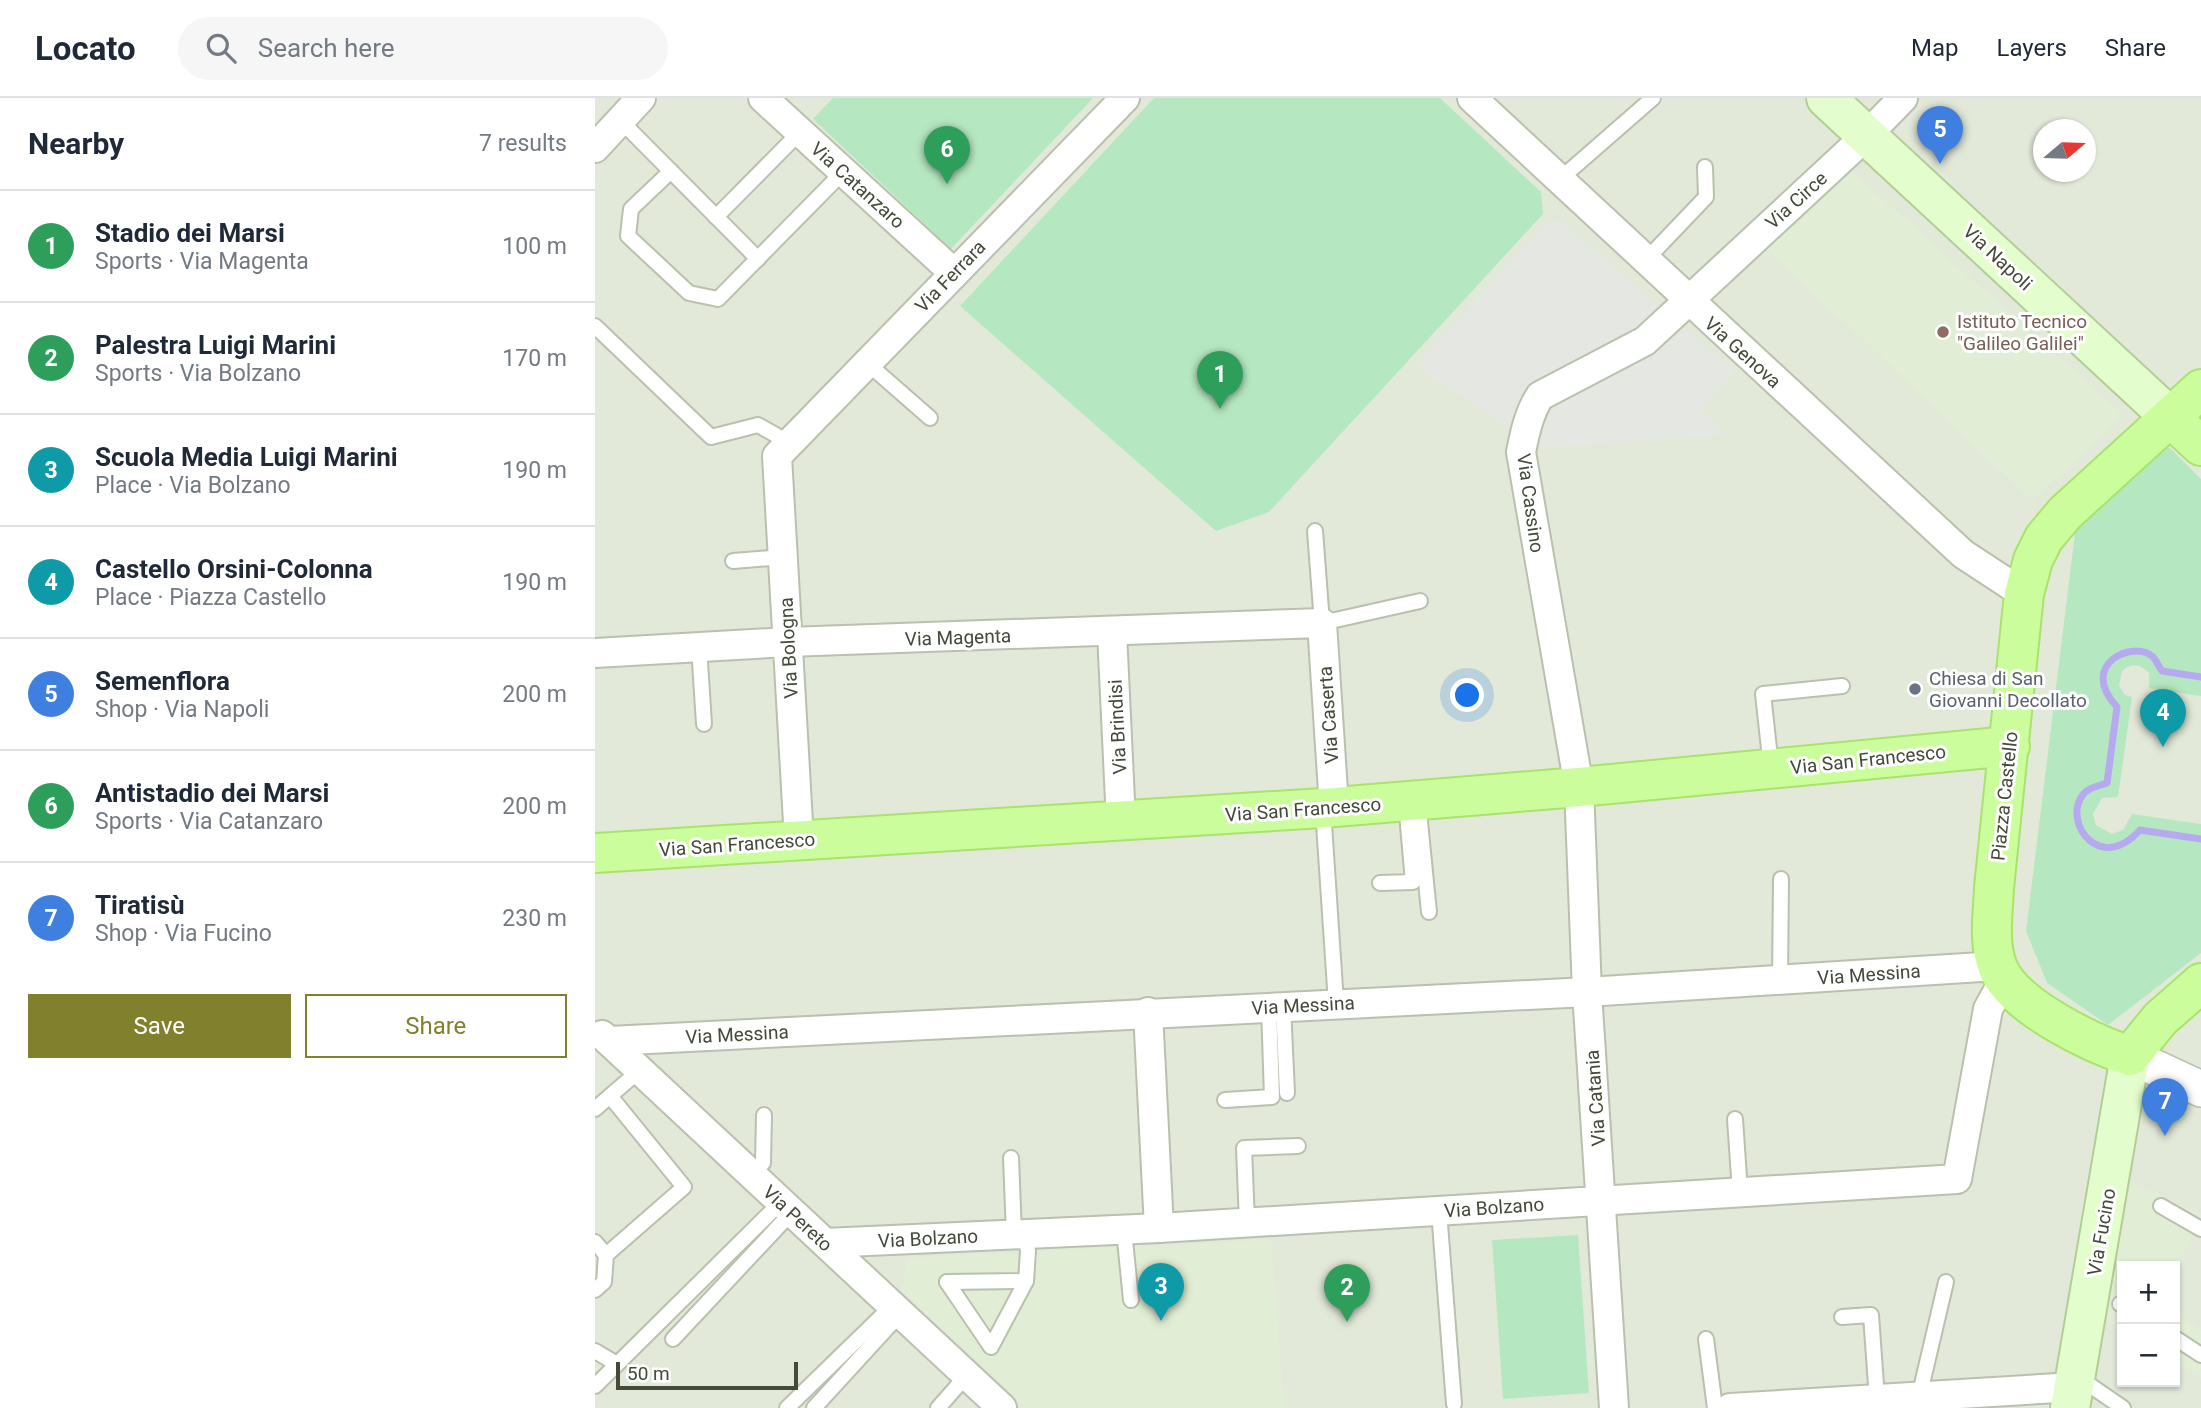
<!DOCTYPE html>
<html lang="en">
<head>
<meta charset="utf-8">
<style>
	:root { --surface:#fff; --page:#f6f6f7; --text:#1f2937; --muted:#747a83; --line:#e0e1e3; --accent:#80802d }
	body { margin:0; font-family:Roboto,sans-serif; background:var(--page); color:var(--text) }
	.controls { position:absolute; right:21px; bottom:21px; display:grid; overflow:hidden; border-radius:0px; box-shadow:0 2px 5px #0004 }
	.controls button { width:63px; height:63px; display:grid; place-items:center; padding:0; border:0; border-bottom:2px solid var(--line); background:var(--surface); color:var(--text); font:35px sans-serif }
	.compass { position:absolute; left:1438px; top:21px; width:63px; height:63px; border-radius:50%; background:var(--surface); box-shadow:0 2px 5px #0004; rotate:71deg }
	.scale { position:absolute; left:21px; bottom:18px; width:182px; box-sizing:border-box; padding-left:7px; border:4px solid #434a39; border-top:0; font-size:19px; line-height:24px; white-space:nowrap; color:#434a39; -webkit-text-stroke:5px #fff; paint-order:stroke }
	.you { position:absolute; left:873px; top:598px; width:24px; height:24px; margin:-18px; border:5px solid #fff; border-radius:50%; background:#1a73e8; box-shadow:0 0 0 10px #1a73e833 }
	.badge { display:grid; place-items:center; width:46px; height:46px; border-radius:50%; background:var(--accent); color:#fff; font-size:23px; font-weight:700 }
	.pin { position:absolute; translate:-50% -58px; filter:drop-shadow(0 2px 4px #0008) }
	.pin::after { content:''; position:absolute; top:37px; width:24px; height:21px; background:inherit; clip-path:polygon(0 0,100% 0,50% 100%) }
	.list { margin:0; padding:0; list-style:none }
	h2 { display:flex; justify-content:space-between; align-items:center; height:91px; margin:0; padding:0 28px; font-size:30px }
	h2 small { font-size:23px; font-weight:400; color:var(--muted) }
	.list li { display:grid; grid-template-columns:46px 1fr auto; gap:21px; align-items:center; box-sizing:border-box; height:112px; padding:0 28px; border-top:2px solid var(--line) }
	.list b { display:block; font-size:26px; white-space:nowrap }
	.list p { margin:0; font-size:23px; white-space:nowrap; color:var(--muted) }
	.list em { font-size:23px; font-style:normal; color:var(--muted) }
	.actions { display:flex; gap:14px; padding:21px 28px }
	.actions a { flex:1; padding:16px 0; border:2px solid var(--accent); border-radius:0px; text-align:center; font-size:24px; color:var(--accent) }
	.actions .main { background:var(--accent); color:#fff }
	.icon { flex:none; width:38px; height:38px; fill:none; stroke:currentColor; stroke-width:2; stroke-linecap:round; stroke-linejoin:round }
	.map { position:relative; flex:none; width:1606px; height:1310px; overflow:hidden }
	header { display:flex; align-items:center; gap:42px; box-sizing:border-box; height:98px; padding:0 35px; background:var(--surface); border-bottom:2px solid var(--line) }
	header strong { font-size:33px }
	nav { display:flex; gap:38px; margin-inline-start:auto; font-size:24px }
	.search { width:490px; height:63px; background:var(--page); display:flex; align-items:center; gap:18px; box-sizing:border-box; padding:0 24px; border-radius:38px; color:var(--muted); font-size:26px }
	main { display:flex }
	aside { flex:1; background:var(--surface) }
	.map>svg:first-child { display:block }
	.residential { fill:#e2e9d9; fill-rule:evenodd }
	.education { fill:#e1eed5 }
	.green { fill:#b5e8c1 }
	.parking { fill:#e5e7e2 }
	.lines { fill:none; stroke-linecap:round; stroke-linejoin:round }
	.stream { stroke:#b7a9f0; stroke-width:7 }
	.service-casing { stroke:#b9c1ad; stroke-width:18 }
	.minor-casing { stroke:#b9c1ad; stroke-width:32 }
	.tertiary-casing { stroke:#b9c1ad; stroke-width:38 }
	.secondary-casing { stroke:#b1ce97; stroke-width:42 }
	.primary-casing { stroke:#a9e36b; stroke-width:42 }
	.service { stroke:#fff; stroke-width:14 }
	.minor { stroke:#fff; stroke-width:28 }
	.tertiary { stroke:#fff; stroke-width:35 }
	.secondary { stroke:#e3fecc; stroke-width:38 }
	.primary { stroke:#ccfd9c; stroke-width:38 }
	.education-dot { fill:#8d6e63; stroke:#fff; stroke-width:2.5 }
	.worship-dot { fill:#6b7280; stroke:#fff; stroke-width:2.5 }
	.labels { text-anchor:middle; stroke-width:6; stroke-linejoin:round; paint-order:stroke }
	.street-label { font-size:19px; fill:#434a39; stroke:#fff }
	.education-label { font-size:19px; fill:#785e54; stroke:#fff; text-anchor:start }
	.worship-label { font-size:19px; fill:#5b616d; stroke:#fff; text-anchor:start }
</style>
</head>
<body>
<header>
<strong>Locato</strong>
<div class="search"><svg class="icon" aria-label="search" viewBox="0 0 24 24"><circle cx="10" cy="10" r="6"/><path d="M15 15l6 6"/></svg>Search here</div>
<nav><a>Map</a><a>Layers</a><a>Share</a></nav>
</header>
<main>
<aside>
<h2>Nearby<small>7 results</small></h2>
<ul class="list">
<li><span class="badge" style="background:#2e9e5b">1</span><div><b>Stadio dei Marsi</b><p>Sports · Via Magenta</p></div><em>100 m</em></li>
<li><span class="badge" style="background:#2e9e5b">2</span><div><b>Palestra Luigi Marini</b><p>Sports · Via Bolzano</p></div><em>170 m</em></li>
<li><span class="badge" style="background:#0f9aa8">3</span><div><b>Scuola Media Luigi Marini</b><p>Place · Via Bolzano</p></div><em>190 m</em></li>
<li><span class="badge" style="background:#0f9aa8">4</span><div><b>Castello Orsini-Colonna</b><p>Place · Piazza Castello</p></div><em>190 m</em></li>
<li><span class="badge" style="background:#3f7fe0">5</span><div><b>Semenflora</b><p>Shop · Via Napoli</p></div><em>200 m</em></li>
<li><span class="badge" style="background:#2e9e5b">6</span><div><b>Antistadio dei Marsi</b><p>Sports · Via Catanzaro</p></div><em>200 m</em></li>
<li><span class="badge" style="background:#3f7fe0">7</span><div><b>Tiratisù</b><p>Shop · Via Fucino</p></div><em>230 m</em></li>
</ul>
<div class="actions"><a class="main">Save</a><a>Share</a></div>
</aside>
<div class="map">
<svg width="1606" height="1310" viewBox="0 0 1606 1310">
	<rect width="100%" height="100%" fill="#f0f5eb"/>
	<!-- residential -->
	<path class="residential" d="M0,0H1606V1310H0ZM1448,32H1490V74H1448ZM1527,1168H1580V1284H1527Z"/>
	<!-- education -->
	<g class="education">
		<polygon points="1257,74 1528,317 1437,402 1173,151"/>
		<polygon points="1531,1082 1606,1117 1606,1140 1600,1136 1580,1168 1569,1164 1567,1168 1527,1168 1527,1232 1507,1219"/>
		<polygon points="676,1142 689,1310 433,1310 306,1192 313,1160"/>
		<polygon points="1580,1208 1588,1214 1586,1219 1606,1232 1606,1280 1580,1264"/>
	</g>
	<!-- green -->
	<g class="green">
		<polygon points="238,0 498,0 356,151 218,21"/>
		<polygon points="559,0 845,0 946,94 948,116 674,414 621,433 365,208"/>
		<path d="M1574,349L1606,381V598L1554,590V575C1546,566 1536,564 1527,573L1524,588L1530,597L1537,599L1523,699L1507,700L1498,716L1501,727L1517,736L1528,732L1537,716L1606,726V855L1513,927L1452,885L1431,833L1481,427Z"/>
		<polygon points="983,1137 994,1295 908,1301 897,1142"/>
	</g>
	<!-- parking -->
	<polygon class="parking" points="960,122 967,124 1140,274 1105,313 1134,337 939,350 893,315 820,269 952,123"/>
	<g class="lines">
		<!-- stream -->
		<path class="stream" d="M1606,579L1567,573C1564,569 1561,562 1558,559C1539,541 1482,566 1522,609L1512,685C1503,688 1492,690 1487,698C1468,726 1506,776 1545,732L1606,741"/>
		<defs>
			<g id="service">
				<polyline points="25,22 163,161"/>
				<polyline points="76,73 36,111 33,138 94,195 123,201 248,74"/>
				<polyline points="964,82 1058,0"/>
				<polyline points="121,119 205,34"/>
				<polyline points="1050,163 1111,99 1110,69"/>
				<polyline points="0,228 116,339 163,327 195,345"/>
				<polyline points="271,264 335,320"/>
				<polyline points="720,433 727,525 825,503"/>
				<polyline points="138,463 188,459"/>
				<polyline points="104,549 109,626"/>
				<polyline points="1176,669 1168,596 1247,588"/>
				<polyline points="823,704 834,814"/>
				<polyline points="728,711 741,905"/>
				<polyline points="785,785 818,784 811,705"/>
				<polyline points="1185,882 1186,781"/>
				<polyline points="688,908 692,995"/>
				<polyline points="630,1002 677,999 674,908"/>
				<polyline points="0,1011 45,972"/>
				<polyline points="1140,1021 1145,1094"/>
				<polyline points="416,1060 419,1136"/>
				<polyline points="155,1075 168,1065 169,1017"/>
				<polyline points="1566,1108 1606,1131"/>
				<polyline points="844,1113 859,1306"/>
				<polyline points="652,1125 649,1050 703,1048"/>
				<polyline points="529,1132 536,1202"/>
				<polyline points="0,1144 11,1157"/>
				<polyline points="352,1184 396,1249 431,1183"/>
				<polyline points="352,1184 431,1183 433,1153 430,1136"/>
				<polyline points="0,1192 9,1184 11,1157 89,1089 15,998"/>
				<polyline points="1525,1206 1527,1207"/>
				<polyline points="1247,1219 1276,1217 1282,1301"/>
				<polyline points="1580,1240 1606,1257"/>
				<polyline points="78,1241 197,1114"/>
				<polyline points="1111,1241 1120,1310"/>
				<polyline points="0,1253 22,1266"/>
				<polyline points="1483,1279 1528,1310"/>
				<polyline points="0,1288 186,1104"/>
				<polyline points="1324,1299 1351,1184"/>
				<polyline points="192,1310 297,1208"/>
				<polyline points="219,1310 305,1216"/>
				<polyline points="343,1310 372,1277"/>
			</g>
			<g id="minor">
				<polyline points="168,0 359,175"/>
				<polyline points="877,0 1368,456 1429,496"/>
				<polyline points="0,50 46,0"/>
				<polyline points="517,534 526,724"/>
				<polyline points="0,555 193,544 727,525 739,709"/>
				<polyline points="204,742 182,358 530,0"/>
				<polyline points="553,914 564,1130"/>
				<polyline points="7,937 407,1310"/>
				<polyline points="14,943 992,894 1402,868"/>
				<polyline points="230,1145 564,1130 1362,1081 1393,911 1409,882"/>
				<path d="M1019,1310L992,894L984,689L926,354C930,334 934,315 945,298L1050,243L1272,37L1308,0"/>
				<polyline points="1135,1310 1479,1289"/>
			</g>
			<polyline id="tertiary" points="1535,958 1606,991"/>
			<g id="secondary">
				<polyline points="1231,0 1575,319"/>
				<polyline points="1475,1310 1535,958"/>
			</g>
			<g id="primary">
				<path d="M1606,291L1470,415L1449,440L1438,462L1429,496L1399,790C1398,815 1393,846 1403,870C1419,909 1498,946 1535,958L1565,921L1606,885"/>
				<polyline points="1575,319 1606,348"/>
				<polyline points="0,755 728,710 984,689 1415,648"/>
			</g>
		</defs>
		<!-- service casing -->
		<use href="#service" class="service-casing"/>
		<!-- minor casing -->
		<use href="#minor" class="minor-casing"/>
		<!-- tertiary casing -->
		<use href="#tertiary" class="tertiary-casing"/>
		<!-- secondary casing -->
		<use href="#secondary" class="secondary-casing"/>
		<!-- primary casing -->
		<use href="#primary" class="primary-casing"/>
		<!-- service -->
		<use href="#service" class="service"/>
		<!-- minor -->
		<use href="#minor" class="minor"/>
		<!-- tertiary -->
		<use href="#tertiary" class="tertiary"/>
		<!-- secondary -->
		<use href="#secondary" class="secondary"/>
		<!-- primary -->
		<use href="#primary" class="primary"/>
	</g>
	<!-- markers -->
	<circle class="education-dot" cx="1348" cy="234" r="7"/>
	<circle class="worship-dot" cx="1320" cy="591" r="7"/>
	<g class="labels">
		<!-- street labels -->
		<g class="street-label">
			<text transform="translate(263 87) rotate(42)" y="7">Via Catanzaro</text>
			<text transform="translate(1201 102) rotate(-42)" y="7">Via Circe</text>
			<text transform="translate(1403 159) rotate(43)" y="7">Via Napoli</text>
			<text transform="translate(355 178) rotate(-46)" y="7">Via Ferrara</text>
			<text transform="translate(1148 254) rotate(42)" y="7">Via Genova</text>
			<text transform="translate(936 405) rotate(82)" y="7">Via Cassino</text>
			<text transform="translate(363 539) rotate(-2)" y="7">Via Magenta</text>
			<text transform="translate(193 550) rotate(-93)" y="7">Via Bologna</text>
			<text transform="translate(733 617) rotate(-94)" y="7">Via Caserta</text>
			<text transform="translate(522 629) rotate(-93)" y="7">Via Brindisi</text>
			<text transform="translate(1273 661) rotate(-6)" y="7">Via San Francesco</text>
			<text transform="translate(1409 698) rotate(-84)" y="7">Piazza Castello</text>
			<text transform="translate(708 711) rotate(-4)" y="7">Via San Francesco</text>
			<text transform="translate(142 746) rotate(-4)" y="7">Via San Francesco</text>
			<text transform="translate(1274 876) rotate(-4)" y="7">Via Messina</text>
			<text transform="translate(708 907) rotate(-3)" y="7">Via Messina</text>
			<text transform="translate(142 936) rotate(-3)" y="7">Via Messina</text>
			<text transform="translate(1000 1000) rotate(-94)" y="7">Via Catania</text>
			<text transform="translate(899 1109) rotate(-4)" y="7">Via Bolzano</text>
			<text transform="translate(203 1120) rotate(43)" y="7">Via Pereto</text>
			<text transform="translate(1506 1134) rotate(-80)" y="7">Via Fucino</text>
			<text transform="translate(333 1140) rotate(-3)" y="7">Via Bolzano</text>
		</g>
		<!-- education labels -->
		<g class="education-label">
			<text x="1362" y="230">Istituto Tecnico<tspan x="1362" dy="22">"Galileo Galilei"</tspan></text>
		</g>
		<!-- worship labels -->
		<g class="worship-label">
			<text x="1334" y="587">Chiesa di San<tspan x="1334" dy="22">Giovanni Decollato</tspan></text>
		</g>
	</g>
</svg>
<div class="controls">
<button>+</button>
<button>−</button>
</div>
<svg class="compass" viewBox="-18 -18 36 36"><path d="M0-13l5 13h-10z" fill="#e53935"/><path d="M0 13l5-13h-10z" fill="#747a83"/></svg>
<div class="scale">50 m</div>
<div class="you"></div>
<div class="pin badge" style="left:625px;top:311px;background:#2e9e5b">1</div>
<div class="pin badge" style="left:752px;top:1224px;background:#2e9e5b">2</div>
<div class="pin badge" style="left:566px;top:1223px;background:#0f9aa8">3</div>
<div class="pin badge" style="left:1568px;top:649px;background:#0f9aa8">4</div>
<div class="pin badge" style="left:1345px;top:66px;background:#3f7fe0">5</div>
<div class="pin badge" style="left:352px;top:86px;background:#2e9e5b">6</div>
<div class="pin badge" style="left:1570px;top:1038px;background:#3f7fe0">7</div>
</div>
</main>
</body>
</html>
